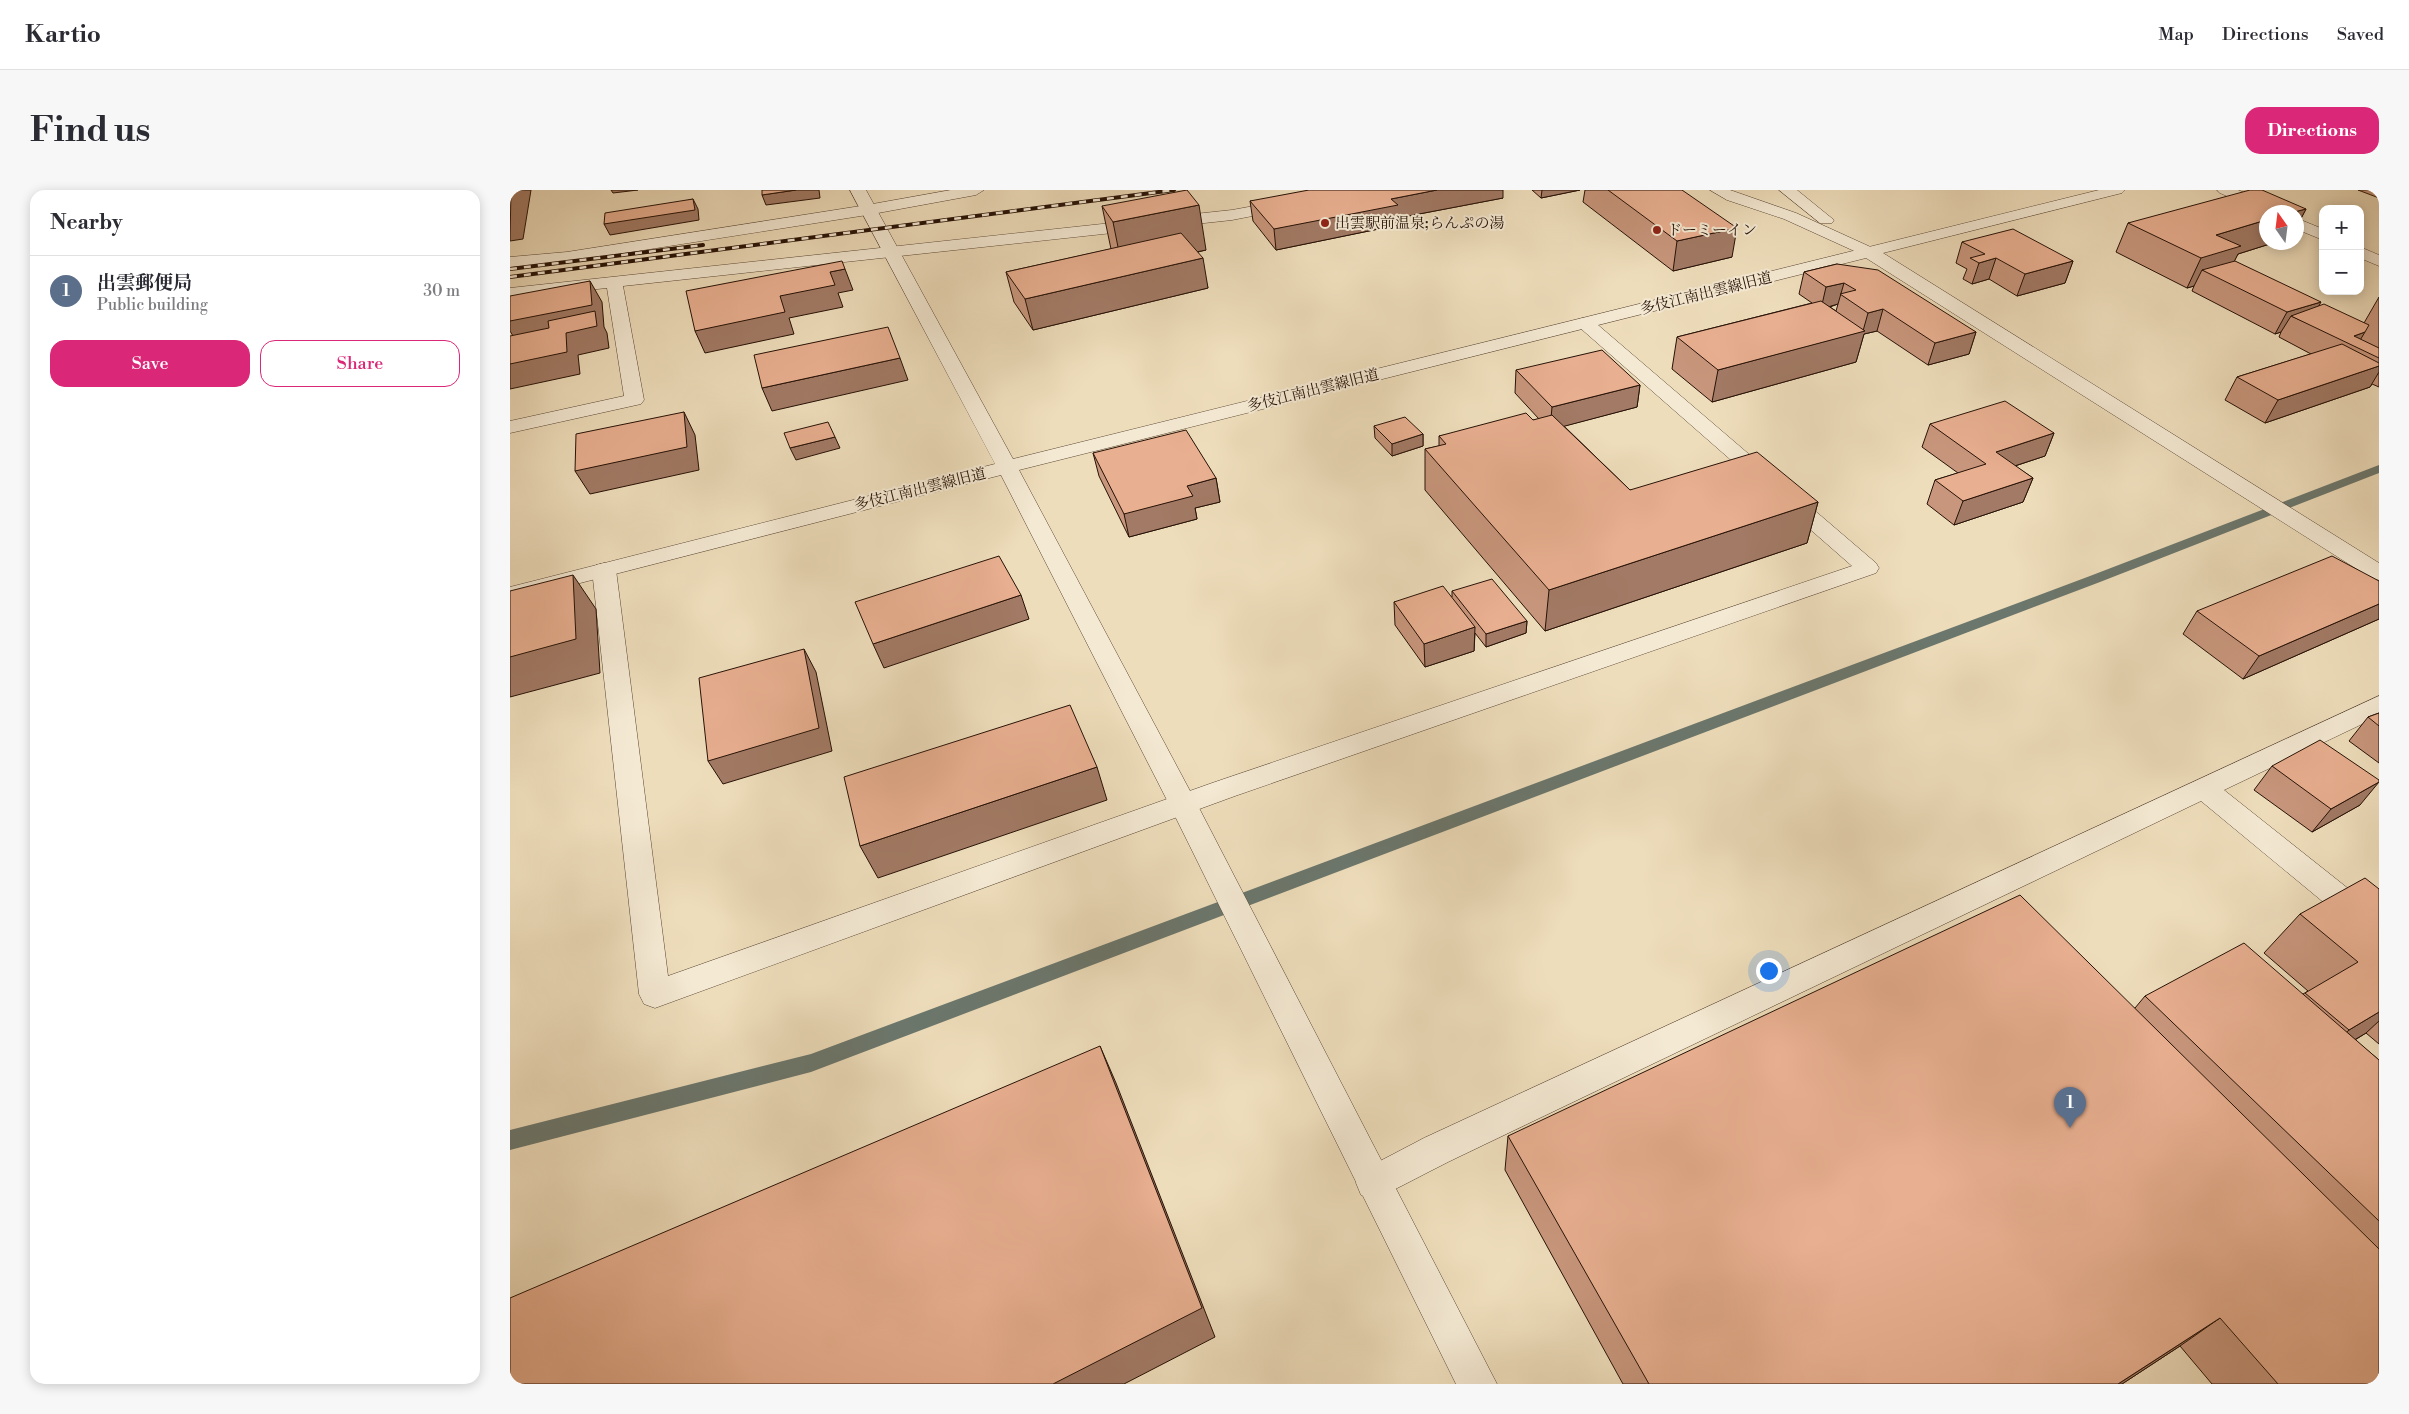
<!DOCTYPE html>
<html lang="en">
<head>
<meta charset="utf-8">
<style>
	:root { --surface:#fff; --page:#f7f7f7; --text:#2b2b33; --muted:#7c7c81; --line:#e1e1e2; --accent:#db2777 }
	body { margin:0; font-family:"Libre Bodoni","Noto Serif JP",serif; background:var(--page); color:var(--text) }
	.controls { position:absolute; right:15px; top:15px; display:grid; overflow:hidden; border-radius:10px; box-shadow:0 2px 12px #0003 }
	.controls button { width:45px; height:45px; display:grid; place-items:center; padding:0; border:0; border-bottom:1px solid var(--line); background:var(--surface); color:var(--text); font:25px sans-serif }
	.compass { position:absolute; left:1749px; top:15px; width:45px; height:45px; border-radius:50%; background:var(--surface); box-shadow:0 2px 12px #0003; rotate:346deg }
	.you { position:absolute; left:1258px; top:780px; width:18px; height:18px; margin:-12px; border:4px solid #fff; border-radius:50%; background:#1a73e8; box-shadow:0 0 0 8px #1a73e833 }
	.badge { display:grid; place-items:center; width:32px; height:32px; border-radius:50%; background:var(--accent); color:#fff; font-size:16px; font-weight:700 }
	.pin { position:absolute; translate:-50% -41px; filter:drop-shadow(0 1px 2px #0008) }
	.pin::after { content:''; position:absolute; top:26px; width:18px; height:15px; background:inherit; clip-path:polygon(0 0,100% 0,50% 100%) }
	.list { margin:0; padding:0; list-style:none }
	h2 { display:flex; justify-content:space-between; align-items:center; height:65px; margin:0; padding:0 20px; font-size:21px }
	h2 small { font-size:16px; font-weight:400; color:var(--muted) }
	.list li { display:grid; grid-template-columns:32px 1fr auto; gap:15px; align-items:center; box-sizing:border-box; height:70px; padding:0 20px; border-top:1px solid var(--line) }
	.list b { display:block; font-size:19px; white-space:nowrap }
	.list p { margin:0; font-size:16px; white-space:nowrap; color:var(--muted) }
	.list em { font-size:16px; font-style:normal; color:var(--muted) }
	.actions { display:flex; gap:10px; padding:15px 20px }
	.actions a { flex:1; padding:11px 0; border:1px solid var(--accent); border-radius:15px; text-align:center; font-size:18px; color:var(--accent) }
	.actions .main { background:var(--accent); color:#fff }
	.map { position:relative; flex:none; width:1869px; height:1194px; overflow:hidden; border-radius:15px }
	header { display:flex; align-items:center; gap:30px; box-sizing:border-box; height:70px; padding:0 25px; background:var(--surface); border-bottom:1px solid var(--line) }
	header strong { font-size:24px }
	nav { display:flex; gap:28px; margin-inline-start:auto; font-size:18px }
	.intro { display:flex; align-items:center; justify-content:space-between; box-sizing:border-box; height:120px; padding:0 30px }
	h1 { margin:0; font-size:35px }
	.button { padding:12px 22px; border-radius:15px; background:var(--accent); color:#fff; font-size:18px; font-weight:700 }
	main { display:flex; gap:30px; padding:0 30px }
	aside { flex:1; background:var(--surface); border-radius:15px; box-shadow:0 2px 12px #0003 }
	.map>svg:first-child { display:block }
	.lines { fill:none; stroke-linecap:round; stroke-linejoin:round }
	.stream { fill:#6b776d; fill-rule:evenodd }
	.service-casing { stroke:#584433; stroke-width:1 }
	.minor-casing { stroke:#584433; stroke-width:1 }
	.tertiary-casing { stroke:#584433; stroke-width:1 }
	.service { fill:#f4e9d3; fill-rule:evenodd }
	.minor { fill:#f4e9d3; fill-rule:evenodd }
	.tertiary { fill:#f4e9d3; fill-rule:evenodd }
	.rail-casing { stroke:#261106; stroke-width:4 }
	.rail { stroke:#f4e9d3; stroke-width:2.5; stroke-dasharray:7; stroke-linecap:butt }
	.wall { fill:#c8967c; stroke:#261106; fill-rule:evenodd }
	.shaded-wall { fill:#a27a65; stroke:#261106 }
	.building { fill:#e8af90; stroke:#261106 }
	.poi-dot { fill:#8f2418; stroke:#f4e9d3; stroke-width:2 }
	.labels { text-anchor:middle; stroke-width:4; stroke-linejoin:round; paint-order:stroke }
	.far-poi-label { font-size:15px; fill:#261106; stroke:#f4e9d3; text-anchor:start }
	.far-street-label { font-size:15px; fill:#261106; stroke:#f4e9d3 }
</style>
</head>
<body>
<header>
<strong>Kartio</strong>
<nav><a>Map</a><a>Directions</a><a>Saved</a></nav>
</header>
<div class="intro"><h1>Find us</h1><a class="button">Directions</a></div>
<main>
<aside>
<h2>Nearby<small></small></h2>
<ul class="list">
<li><span class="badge" style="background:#5c6f8a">1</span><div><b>出雲郵便局</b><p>Public building</p></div><em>30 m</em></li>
</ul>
<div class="actions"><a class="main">Save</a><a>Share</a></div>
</aside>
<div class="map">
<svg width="1869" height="1194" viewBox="0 0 1869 1194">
	<rect width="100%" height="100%" fill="#edb"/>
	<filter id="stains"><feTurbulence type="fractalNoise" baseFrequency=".004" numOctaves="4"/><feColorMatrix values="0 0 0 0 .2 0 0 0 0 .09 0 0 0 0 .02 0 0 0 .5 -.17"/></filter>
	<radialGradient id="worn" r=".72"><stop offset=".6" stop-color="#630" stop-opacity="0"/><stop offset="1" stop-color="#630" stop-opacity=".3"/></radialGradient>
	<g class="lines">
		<!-- stream -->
		<polygon class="stream" points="1869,275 1869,283 1590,392 301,882 0,960 0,940 301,864 1580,386"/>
		<defs>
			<g id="service">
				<polygon points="1200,0 1220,0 1286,23 1365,59 1367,62 1365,65 1353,65 1274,29 1217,10"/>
				<polygon points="1269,0 1287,0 1324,30 1322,33 1310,33"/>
			</g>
			<g id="minor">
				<polygon points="441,0 474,0 466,5 357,25 57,72 0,77 0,67 57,62 357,15"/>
				<polygon points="1707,0 1728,0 1770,19 1772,22 1756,22 1756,24 1710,3"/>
				<polygon points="778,10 786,15 783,18 722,30 113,96 134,210 131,214 0,243 0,231 114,206 97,98 0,108 0,98 722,20"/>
				<polygon points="1786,28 1813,39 1813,50 1786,39"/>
				<polygon points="1850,57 1869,65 1869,76 1850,68"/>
				<polygon points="1075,128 1081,129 1366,373 1369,378 1366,383 725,606 145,818 134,814 129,804 82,380 86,375 94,373 102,375 106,380 158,786 705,592 1342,376 1069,137 1066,133 1069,129"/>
				<polygon points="1869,506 1869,526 1714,600 1869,723 1869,753 1858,749 1691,611 938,972 864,1010 851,1005 846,993 851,981 914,948"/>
			</g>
			<polygon id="tertiary" points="340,0 356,0 503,269 1589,0 1615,0 1612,3 1373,63 1869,373 1869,390 1861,388 1356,68 509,280 687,614 987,1194 946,1194 659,614 491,285 0,411 0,397 485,274"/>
		</defs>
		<!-- service casing -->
		<use href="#service" class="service-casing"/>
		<!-- minor casing -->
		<use href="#minor" class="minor-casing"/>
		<!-- tertiary casing -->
		<use href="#tertiary" class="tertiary-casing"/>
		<!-- service -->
		<use href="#service" class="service"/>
		<!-- minor -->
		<use href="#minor" class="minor"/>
		<!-- tertiary -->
		<use href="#tertiary" class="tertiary"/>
		<defs>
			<g id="rail">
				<polyline points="0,79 193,55"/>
				<polyline points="0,87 664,0"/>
			</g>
		</defs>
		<!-- rail casing -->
		<use href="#rail" class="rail-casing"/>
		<!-- rail -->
		<use href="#rail" class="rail"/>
	</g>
	<!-- wall -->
	<g class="wall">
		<polygon points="1022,0 1070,0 1031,8"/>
		<polygon points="1075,0 1172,0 1222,67 1163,81 1073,12"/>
		<polygon points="1848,0 1869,0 1869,8"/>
		<polygon points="993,8 888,28 888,35 766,60 743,31 740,11"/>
		<polygon points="592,16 696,60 688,62 698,98 523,140 504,112 496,82 601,59"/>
		<polygon points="1796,19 1786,38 1786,22 1756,52 1766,52 1728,64 1724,71 1809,116 1854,133 1869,107 1869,197 1862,194 1860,197 1755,233 1715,210 1727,187 1801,164 1769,147 1771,142 1765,144 1682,101 1684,96 1677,98 1606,62 1618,33"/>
		<polygon points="1452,52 1563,71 1555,93 1507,106 1479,89 1462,94 1453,89 1457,79 1446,73"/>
		<path d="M1327,74L1466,142L1459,164L1418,175L1367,141L1354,144L1346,172L1202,212L1162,179L1167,147L1302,113L1289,104L1294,82ZM1328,114L1326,121L1320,117Z"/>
		<polygon points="1006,180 1130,195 1127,217 1054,236 1120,300 1308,312 1297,353 1035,441 915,300 915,259 929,256 929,246 1029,229 1005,203"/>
		<polygon points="1420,234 1544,243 1535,266 1505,276 1523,288 1513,312 1444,335 1417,314 1425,290 1448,283 1412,257"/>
		<polygon points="864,236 913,244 913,256 882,266 865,248"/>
		<polygon points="583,263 706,288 710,312 685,318 687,329 619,347 589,286"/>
		<polygon points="1869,391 1869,429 1733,489 1673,444 1687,421"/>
		<polygon points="942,401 1017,431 1016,443 976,457 965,443 964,461 915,477 885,435 884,412 942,407"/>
		<polygon points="1869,523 1869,573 1839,551 1858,527"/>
		<polygon points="1762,576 1850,615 1802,642 1744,600"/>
		<polygon points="1869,699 1869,854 1856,843 1845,850 1869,870 1869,1194 1702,1194 1670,1156 1612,1194 1113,1194 995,980 998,946 1625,818 1635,806 1793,804 1798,801 1754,763 1790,724"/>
	</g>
	<!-- shaded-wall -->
	<g class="shaded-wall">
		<polygon points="1,0 21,0 13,49 0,51"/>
		<polygon points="101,0 128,0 103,3"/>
		<polygon points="286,0 309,0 310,8 256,15 252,5"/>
		<polygon points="927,0 993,0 993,8 888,28 888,35 766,60 764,39 881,9"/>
		<polygon points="1032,0 1070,0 1031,8"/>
		<polygon points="183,9 188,19 189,30 100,45 94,34"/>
		<polygon points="689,15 696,60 612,77 603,32"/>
		<polygon points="1796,19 1786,38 1786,22 1784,22"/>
		<polygon points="1756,30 1756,52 1766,52 1728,64 1717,86 1692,80 1684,96 1677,98 1691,68 1706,45"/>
		<polygon points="1227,38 1222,67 1163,81 1167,51"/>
		<polygon points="693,68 698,98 523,140 515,109"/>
		<polygon points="1486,68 1479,89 1462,94 1469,73"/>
		<polygon points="1563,71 1555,93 1507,106 1515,84"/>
		<polygon points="335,79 343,100 328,103 333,117 279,128 284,144 195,163 185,141 270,106 320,82"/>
		<polygon points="80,91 92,112 94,137 97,143 99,158 68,165 70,184 0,199 0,174 8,154 0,141 0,131"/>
		<polygon points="1334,93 1328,114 1311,119 1316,97"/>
		<polygon points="1811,112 1799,134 1781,126 1771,142 1765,144 1777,122"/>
		<polygon points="1373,119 1367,141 1354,144 1346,172 1202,212 1208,180 1353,141 1358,123"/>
		<polygon points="1466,142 1459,164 1418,175 1425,153"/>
		<polygon points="1855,142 1846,157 1844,146"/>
		<polygon points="390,168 398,190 262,221 252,198"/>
		<polygon points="1869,176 1869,182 1860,197 1755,233 1768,210"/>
		<polygon points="1130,195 1127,217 1040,240 1042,217"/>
		<polygon points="174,222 185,245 189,280 80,304 65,281"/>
		<polygon points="1544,243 1535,266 1477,285 1486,262"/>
		<polygon points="913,244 913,256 882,266 882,254"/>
		<polygon points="325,247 330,258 286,270 280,258"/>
		<polygon points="706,288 710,312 685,318 687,329 619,347 614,324 677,296"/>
		<polygon points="1523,288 1513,312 1444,335 1453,311"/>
		<polygon points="1308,312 1297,353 1035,441 1039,400"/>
		<polygon points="63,385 86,419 90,483 0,507 0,467"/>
		<polygon points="511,405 519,429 374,478 363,454"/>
		<polygon points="1869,414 1869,429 1733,489 1749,466"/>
		<polygon points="1017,431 1016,443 976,457 976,444"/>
		<polygon points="965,437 964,461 915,477 914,454"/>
		<polygon points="294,459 306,482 322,561 213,594 198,571"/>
		<polygon points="587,577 597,610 368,688 350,656"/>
		<polygon points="1869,592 1850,615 1802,642 1821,619"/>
		<polygon points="1869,822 1869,831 1856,843 1799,877 1839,840"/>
		<polygon points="590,856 606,893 705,1147 614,1194 543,1194"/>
		<polygon points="1710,1128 1670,1156 1612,1194 1608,1194"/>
	</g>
	<!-- building -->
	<g class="building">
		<polygon points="252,0 286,0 252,5"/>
		<polygon points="677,0 689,15 603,32 592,16"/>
		<polygon points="799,0 927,0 881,9 888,15 764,39 740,11"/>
		<polygon points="1098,0 1172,0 1227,38 1167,51"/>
		<polygon points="1740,0 1752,0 1796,19 1784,22 1756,22 1756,30 1706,45 1731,56 1691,68 1618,33"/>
		<polygon points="183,9 185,20 94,34 95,23"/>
		<polygon points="1503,39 1563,71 1515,84 1486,68 1469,73 1460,68 1475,64 1452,52"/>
		<polygon points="671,43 693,68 515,109 496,82"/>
		<polygon points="332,71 335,79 320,82 325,95 270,106 275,122 185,141 176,101"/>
		<polygon points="1725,71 1811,112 1777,122 1692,80"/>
		<polygon points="1327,74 1368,80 1466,142 1425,153 1373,119 1358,123 1330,104 1346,100 1334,93 1316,97 1294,82"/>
		<polygon points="80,91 82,115 0,131 0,106"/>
		<polygon points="1311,111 1355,141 1208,180 1167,147"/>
		<polygon points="1814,114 1859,135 1855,142 1844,146 1869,158 1869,168 1781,126"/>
		<polygon points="85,121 87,136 56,143 57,162 0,174 0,146 39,138 38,131"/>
		<polygon points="378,137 390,168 252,198 244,165"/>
		<polygon points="1832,154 1869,173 1869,176 1768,210 1727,187"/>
		<polygon points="1092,160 1130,195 1042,217 1006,180"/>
		<polygon points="1495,211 1544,243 1486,262 1523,288 1453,311 1425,290 1476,274 1420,234"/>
		<polygon points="174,222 177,257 65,281 66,244"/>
		<polygon points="1016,223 1023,230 1042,225 1120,300 1247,262 1308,312 1039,400 915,259 936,254 929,246"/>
		<polygon points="895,227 913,244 882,254 864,236"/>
		<polygon points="318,232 325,247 280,258 274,243"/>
		<polygon points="676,240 706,288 677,296 683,306 614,324 583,263"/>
		<polygon points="489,366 511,405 363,454 345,412"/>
		<polygon points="1822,366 1869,391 1869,414 1749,466 1687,421"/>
		<polygon points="63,385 66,449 0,467 0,401"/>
		<polygon points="982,389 1017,431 976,444 942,401"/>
		<polygon points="933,396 965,437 914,454 884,412"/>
		<polygon points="294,459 309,538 198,571 189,488"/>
		<polygon points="560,515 587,577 350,656 334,587"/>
		<polygon points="1869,523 1869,536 1858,527"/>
		<polygon points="1810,550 1869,590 1869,592 1821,619 1762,576"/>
		<polygon points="1855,688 1869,699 1869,822 1839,840 1795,803 1848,772 1790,724"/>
		<polygon points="1510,705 1869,1059 1869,1194 1768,1194 1710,1128 1608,1194 1139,1194 998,946"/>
		<polygon points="1734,753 1869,870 1869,1031 1635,806"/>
		<polygon points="590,856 692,1118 543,1194 0,1194 0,1108"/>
	</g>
	<!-- markers -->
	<g class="poi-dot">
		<circle cx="815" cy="33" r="5"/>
		<circle cx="1147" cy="40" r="5"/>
	</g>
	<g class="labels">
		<!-- far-poi labels -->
		<g class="far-poi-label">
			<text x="825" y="38">出雲駅前温泉;らんぷの湯</text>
			<text x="1157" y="45">ドーミーイン</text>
		</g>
		<!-- far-street labels -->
		<g class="far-street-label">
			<text transform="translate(1196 103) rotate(-14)" y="5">多伎江南出雲線旧道</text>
			<text transform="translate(803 200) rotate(-14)" y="5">多伎江南出雲線旧道</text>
			<text transform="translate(410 299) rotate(-14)" y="5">多伎江南出雲線旧道</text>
		</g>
	</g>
	<rect width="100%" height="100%" filter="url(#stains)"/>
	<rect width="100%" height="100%" fill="url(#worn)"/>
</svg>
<div class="controls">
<button>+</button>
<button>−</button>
</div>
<svg class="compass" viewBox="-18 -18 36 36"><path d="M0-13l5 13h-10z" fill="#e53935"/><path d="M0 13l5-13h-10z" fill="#7c7c81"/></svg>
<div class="you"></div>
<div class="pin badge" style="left:1560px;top:938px;background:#5c6f8a">1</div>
</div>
</main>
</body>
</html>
